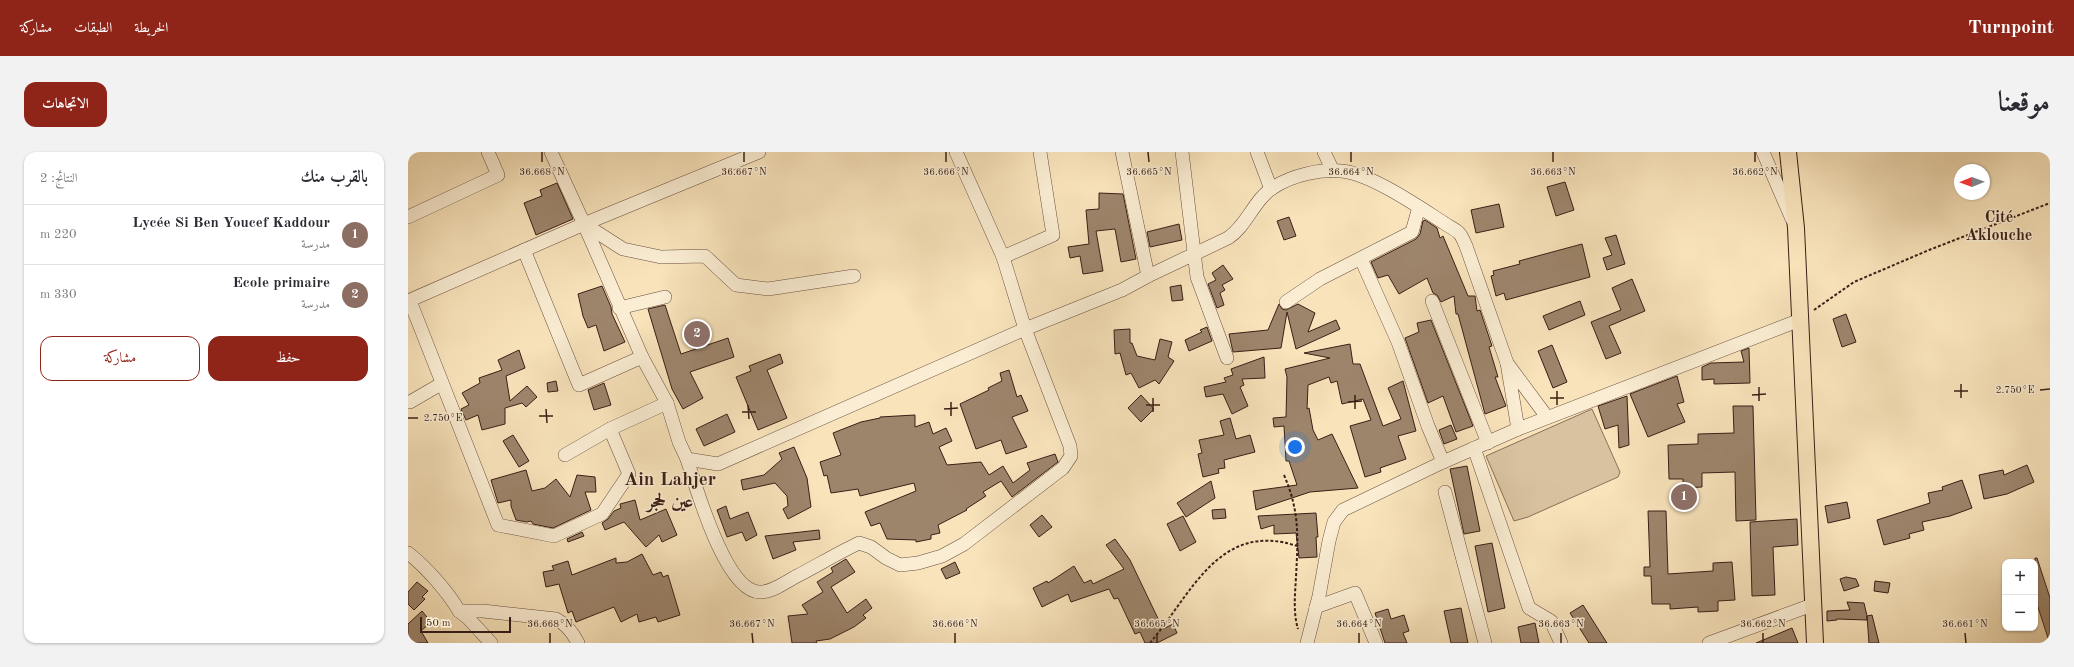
<!DOCTYPE html>
<html lang="ar">
<head>
<meta charset="utf-8">
<style>
	:root { --surface:#fff; --page:#f2f2f3; --text:#2b2b33; --muted:#7c7c81; --line:#e1e1e2; --accent:#8f2418 }
	body { margin:0; font-family:"Old Standard TT",Amiri,serif; background:var(--page); color:var(--text); direction:rtl }
	.controls { position:absolute; right:12px; bottom:12px; display:grid; overflow:hidden; border-radius:8px; box-shadow:0 1px 3px #0004 }
	.controls button { width:36px; height:36px; display:grid; place-items:center; padding:0; border:0; border-bottom:1px solid var(--line); background:var(--surface); color:var(--text); font:20px sans-serif }
	.compass { position:absolute; left:1546px; top:12px; width:36px; height:36px; border-radius:50%; background:var(--surface); box-shadow:0 1px 3px #0004; rotate:269deg }
	.scale { position:absolute; left:12px; bottom:10px; width:91px; box-sizing:border-box; padding-left:4px; border:2px solid #3a1f16; border-top:0; font-size:11px; line-height:14px; white-space:nowrap; color:#3a1f16; -webkit-text-stroke:3px #faedd3; paint-order:stroke }
	.you { position:absolute; left:887px; top:295px; width:14px; height:14px; margin:-10px; border:3px solid #fff; border-radius:50%; background:#1a73e8; box-shadow:0 0 0 6px #1a73e833 }
	.badge { display:grid; place-items:center; width:26px; height:26px; border-radius:50%; background:var(--accent); color:#fff; font-size:13px; font-weight:700 }
	.pin { position:absolute; translate:-50% -50%; border:2px solid #fff; box-shadow:0 1px 4px #0006 }
	.list { margin:0; padding:0; list-style:none }
	h2 { display:flex; justify-content:space-between; align-items:center; height:52px; margin:0; padding:0 16px; font-size:17px }
	h2 small { font-size:13px; font-weight:400; color:var(--muted) }
	.list li { display:grid; grid-template-columns:26px 1fr auto; gap:12px; align-items:center; box-sizing:border-box; height:60px; padding:0 16px; border-top:1px solid var(--line) }
	.list b { display:block; font-size:15px; white-space:nowrap }
	.list p { margin:0; font-size:13px; white-space:nowrap; color:var(--muted) }
	.list em { font-size:13px; font-style:normal; color:var(--muted) }
	.actions { display:flex; gap:8px; padding:12px 16px }
	.actions a { flex:1; padding:9px 0; border:1px solid var(--accent); border-radius:12px; text-align:center; font-size:14px; color:var(--accent) }
	.actions .main { background:var(--accent); color:#fff }
	.map { position:relative; flex:none; width:1642px; height:491px; overflow:hidden; direction:ltr; border-radius:12px }
	header { display:flex; align-items:center; gap:24px; box-sizing:border-box; height:56px; padding:0 20px; background:var(--accent); color:#fff }
	header strong { font-size:19px }
	nav { display:flex; gap:22px; margin-inline-start:auto; font-size:14px }
	.intro { display:flex; align-items:center; justify-content:space-between; box-sizing:border-box; height:96px; padding:0 24px }
	h1 { margin:0; font-size:28px }
	.button { padding:10px 18px; border-radius:12px; background:var(--accent); color:#fff; font-size:14px; font-weight:700 }
	main { display:flex; gap:24px; padding:0 24px }
	aside { flex:1; background:var(--surface); border-radius:12px; box-shadow:0 1px 3px #0004 }
	.map>svg:first-child { display:block }
	.green { fill:#d8c29f; stroke:#89705a }
	.building { fill:#9d856c; stroke:#3a1f16 }
	.lines { fill:none; stroke-linecap:round; stroke-linejoin:round }
	.minor-casing { stroke:#6a503f; stroke-width:14 }
	.major-casing { stroke:#3a1f16; stroke-width:18 }
	.path { stroke:#3a1f16; stroke-width:2; stroke-dasharray:3 2; stroke-linecap:butt }
	.minor { stroke:#faedd3; stroke-width:13 }
	.major { stroke:#f8e3bb; stroke-width:16 }
	.ticks { fill:none; stroke:#3a1f16; stroke-width:1.5 }
	.labels { text-anchor:middle; stroke-width:3; stroke-linejoin:round; paint-order:stroke }
	.neighbourhood-label { font-size:16px; font-weight:bold; fill:#3a1f16; stroke:#faedd3 }
	.district-label { font-size:19px; font-weight:bold; fill:#3a1f16; stroke:#faedd3 }
	.ticks-label { font-size:10px; text-anchor:middle; fill:#3a1f16; stroke:#faedd3; stroke-width:3; stroke-linejoin:round; paint-order:stroke }
</style>
</head>
<body>
<header>
<strong>Turnpoint</strong>
<nav><a>الخريطة</a><a>الطبقات</a><a>مشاركة</a></nav>
</header>
<div class="intro"><h1>موقعنا</h1><a class="button">الاتجاهات</a></div>
<main>
<div class="map">
<svg width="1642" height="491" viewBox="0 0 1642 491">
	<rect width="100%" height="100%" fill="#f8e3bb"/>
	<filter id="stains"><feTurbulence type="fractalNoise" baseFrequency=".005" numOctaves="4"/><feColorMatrix values="0 0 0 0 .2 0 0 0 0 .09 0 0 0 0 .02 0 0 0 .5 -.17"/></filter>
	<radialGradient id="worn" r=".72"><stop offset=".6" stop-color="#630" stop-opacity="0"/><stop offset="1" stop-color="#630" stop-opacity=".3"/></radialGradient>
	<!-- green -->
	<polygon class="green" points="1184,257 1212,320 1210,325 1120,365 1106,369 1078,304"/>
	<!-- building -->
	<g class="building">
		<polygon points="1157,30 1166,58 1148,64 1139,35"/>
		<polygon points="149,31 165,67 128,83 116,51 134,44 132,38"/>
		<polygon points="691,41 715,42 728,107 713,110 707,77 688,79 695,119 675,122 672,104 662,106 660,95 681,92 678,58 691,57"/>
		<polygon points="1091,52 1096,75 1068,81 1063,58"/>
		<polygon points="881,65 888,84 876,88 869,69"/>
		<polygon points="1017,68 1029,76 1032,86 1035,84 1060,144 1067,144 1069,159 1072,158 1084,194 1081,195 1090,225 1087,225 1098,254 1077,262 1050,162 1048,162 1046,144 1033,150 1029,143 1025,141 1019,126 991,142 980,123 970,126 963,110 1008,87 1012,82 1015,69"/>
		<polygon points="771,72 774,88 742,95 739,80"/>
		<polygon points="1208,83 1217,112 1199,118 1195,106 1204,103 1197,86"/>
		<polygon points="1174,92 1182,125 1098,148 1096,141 1088,144 1083,124 1086,123 1085,119 1112,112 1111,109"/>
		<polygon points="815,113 825,127 814,133 817,138 812,141 816,153 809,156 800,132 808,128 804,121"/>
		<polygon points="1224,127 1237,159 1201,174 1213,201 1198,207 1183,170 1213,158 1204,136"/>
		<polygon points="773,133 775,148 764,149 762,135"/>
		<polygon points="194,134 203,155 204,162 217,190 196,199 188,173 180,176 175,164 170,142"/>
		<polygon points="1172,149 1177,163 1141,178 1135,164"/>
		<polygon points="871,152 874,157 878,158 890,152 907,161 900,180 928,168 932,177 888,197 879,160 873,196 825,200 821,182 860,178"/>
		<polygon points="257,153 273,202 320,186 326,205 282,220 295,246 275,257 264,237 240,157"/>
		<polygon points="1438,162 1448,190 1434,195 1425,167"/>
		<polygon points="1023,168 1065,274 1048,280 1035,244 1020,251 997,186 1011,180 1009,171"/>
		<polygon points="799,175 804,189 781,199 777,188 794,180 792,178"/>
		<polygon points="722,177 722,191 724,191 729,204 747,208 752,187 764,190 760,205 766,209 751,232 747,228 731,236 723,221 718,223 712,201 707,202 706,178"/>
		<polygon points="942,192 945,212 952,212 975,274 993,267 980,236 995,229 1008,279 990,284 998,307 972,316 973,320 957,325 942,274 963,268 955,247 934,252 929,229 923,231 921,225 900,233 899,257 901,256 905,278 910,288 924,282 950,336 902,340 848,358 845,339 889,333 881,309 878,309 876,274 866,275 865,266 878,265 879,225 877,217 922,206 896,201"/>
		<polygon points="1144,193 1159,230 1145,236 1130,199"/>
		<polygon points="1341,196 1342,231 1306,232 1306,227 1294,228 1294,215 1303,211 1336,210 1333,199"/>
		<polygon points="111,198 117,216 98,224 102,249 119,234 129,245 118,255 114,251 97,256 97,272 74,278 70,263 58,268 53,257 61,253 54,241 72,231 71,226 94,218 90,208"/>
		<polygon points="372,202 375,211 359,218 379,266 350,278 328,225 343,219 341,214"/>
		<polygon points="856,205 857,226 834,227 836,233 832,235 840,254 824,262 815,242 798,245 796,235 818,230 816,226 825,223 823,217"/>
		<polygon points="601,218 609,245 613,243 620,259 604,265 619,295 598,302 593,288 568,297 552,252 581,238 580,236 594,229 592,221"/>
		<polygon points="1269,224 1276,250 1269,252 1277,270 1240,285 1222,242"/>
		<polygon points="148,229 150,239 140,240 139,231"/>
		<polygon points="196,231 203,253 186,258 180,238"/>
		<polygon points="733,243 746,257 733,270 720,256"/>
		<polygon points="1219,244 1221,293 1211,296 1210,273 1197,277 1190,254"/>
		<polygon points="1325,254 1345,254 1348,368 1328,369 1327,320 1294,321 1294,335 1275,336 1275,327 1261,327 1260,293 1290,292 1290,282 1326,281"/>
		<polygon points="319,262 327,280 296,294 288,277"/>
		<polygon points="507,263 507,275 521,270 525,282 538,276 544,289 531,295 539,313 573,310 581,323 595,314 605,331 622,318 619,311 647,302 650,310 604,345 593,329 575,340 578,344 558,357 559,358 530,373 532,381 523,383 523,387 508,390 508,388 479,387 472,371 463,374 457,360 508,339 506,331 452,344 450,337 423,341 419,323 416,324 412,310 433,303 425,281 453,270 472,266 472,265"/>
		<polygon points="822,266 828,287 842,283 847,300 816,308 817,316 810,317 811,321 795,325 790,302 794,301 791,288 816,283 812,269"/>
		<polygon points="1043,273 1049,287 1036,292 1031,278"/>
		<polygon points="105,283 121,309 111,315 95,289"/>
		<polygon points="386,295 399,326 403,355 380,367 375,357 380,354 379,344 367,331 335,338 333,328 356,323 374,307 371,301"/>
		<polygon points="1619,313 1626,330 1599,342 1576,347 1571,323 1595,318 1596,323"/>
		<polygon points="1059,314 1072,379 1056,382 1042,317"/>
		<polygon points="118,318 124,339 137,336 148,327 162,345 169,323 187,325 188,340 177,340 183,358 145,376 125,372 123,369 119,370 108,368 103,354 103,348 90,351 83,328"/>
		<polygon points="1554,328 1564,356 1542,364 1514,370 1516,378 1501,382 1502,386 1476,393 1469,368 1522,351 1520,341 1535,338 1534,335"/>
		<polygon points="803,329 807,346 778,365 769,351"/>
		<polygon points="227,348 232,368 258,357 269,383 254,390 251,383 238,395 216,370 197,378 194,371 200,367 206,359 213,356 212,352"/>
		<polygon points="1439,350 1442,366 1420,371 1417,354"/>
		<polygon points="318,354 322,367 340,360 349,383 338,389 334,380 319,385 309,358"/>
		<polygon points="817,357 818,366 805,367 804,358"/>
		<polygon points="1240,359 1258,359 1260,422 1305,419 1305,411 1324,410 1327,448 1310,449 1310,459 1290,460 1290,455 1262,457 1262,452 1244,452 1243,424 1236,424 1236,415 1242,415"/>
		<polygon points="908,361 910,385 908,385 909,405 891,406 888,381 866,382 866,373 853,377 850,364"/>
		<polygon points="634,363 644,375 631,385 622,373"/>
		<polygon points="775,364 788,390 772,399 759,372"/>
		<polygon points="1389,367 1390,393 1365,395 1367,443 1344,444 1342,370"/>
		<polygon points="411,378 412,387 385,390 388,398 365,407 357,384"/>
		<polygon points="174,380 176,384 160,390 159,387"/>
		<polygon points="707,387 722,408 755,477 765,472 769,481 749,491 737,491 732,480 727,482 710,446 706,447 701,437 663,450 660,442 634,455 625,436 639,429 640,431 666,414 676,431 683,428 685,432 716,417 698,393"/>
		<polygon points="1084,391 1097,456 1080,460 1067,394"/>
		<polygon points="234,402 245,423 253,420 255,425 260,423 272,463 250,470 248,465 231,470 229,462 213,470 206,455 168,470 164,459 160,461 151,432 138,435 135,420 146,418 144,414 160,409 164,423 208,406 208,411 219,410"/>
		<polygon points="1627,406 1629,406 1642,446 1642,486 1640,486 1627,446"/>
		<polygon points="438,407 447,420 423,435 439,461 458,447 464,456 455,463 458,466 446,475 422,487 408,489 409,491 384,491 380,464 400,462 394,453 415,440 409,430 425,420 423,416"/>
		<polygon points="547,410 552,421 538,427 533,417"/>
		<polygon points="1438,425 1448,427 1451,434 1436,439 1432,427"/>
		<polygon points="1467,429 1482,431 1480,441 1466,439"/>
		<polygon points="9,430 20,439 14,445 17,447 6,458 0,452 0,440"/>
		<polygon points="1439,450 1456,451 1459,464 1464,463 1471,491 1461,491 1459,464 1459,468 1429,467 1429,468 1419,469 1419,459 1442,458"/>
		<polygon points="1175,453 1199,491 1181,491 1162,461"/>
		<polygon points="1053,456 1060,491 1043,491 1036,459"/>
		<polygon points="980,457 983,467 996,463 1001,479 995,481 999,491 977,491 967,461"/>
		<polygon points="14,459 23,470 13,479 20,491 0,491 0,472"/>
		<polygon points="1127,471 1131,491 1113,491 1110,475"/>
		<polygon points="1384,476 1390,491 1348,491"/>
	</g>
	<g class="lines">
		<defs>
			<g id="minor">
				<polyline points="143,0 176,72 234,205 259,251 271,290 279,307 310,312 617,177 595,105 548,0"/>
				<polyline points="714,0 740,124"/>
				<polyline points="774,0 789,125 819,206"/>
				<polyline points="849,0 863,37"/>
				<polyline points="916,0 925,19"/>
				<polyline points="1355,0 1384,67"/>
				<polyline points="0,65 90,23 80,0"/>
				<polyline points="176,72 215,97 253,105 297,104 328,133 360,137 446,124"/>
				<polyline points="116,98 171,233 234,205"/>
				<polyline points="595,105 645,83 632,0"/>
				<polyline points="953,107 990,190 1020,274 1035,310"/>
				<polyline points="0,149 176,72 351,0"/>
				<polyline points="2,149 90,373 146,384 194,362 221,322 202,277 259,251"/>
				<polyline points="1024,149 1080,291"/>
				<polyline points="878,150 912,127 1004,80 1011,55"/>
				<polyline points="211,156 257,145"/>
				<polyline points="0,250 2,250 33,232"/>
				<polyline points="1110,277 1099,211 1139,265"/>
				<polyline points="1066,296 1121,456 1143,469 1153,491"/>
				<polyline points="157,303 202,277"/>
				<path d="M279,307C288,335 318,442 353,440C365,440 379,429 389,424C410,413 430,401 451,391L463,395L478,406L492,413L510,411L534,404L556,392L655,316L663,304L662,294L617,177L714,138L740,124L820,86C839,74 846,47 866,35C885,23 912,17 933,19C962,21 1011,55 1036,71C1040,74 1047,77 1051,81C1054,84 1056,90 1058,94L1099,211"/>
				<polyline points="1037,340 1077,491"/>
				<path d="M0,401C18,415 40,440 51,459H75L148,467C158,472 165,481 170,491"/>
				<polyline points="908,455 947,441 968,491"/>
				<polyline points="51,459 60,466 83,491"/>
				<polyline points="899,491 911,444 921,389 926,370 935,358 1035,310 1110,277 1392,168"/>
				<polyline points="1301,491 1404,453"/>
			</g>
			<polyline id="major" points="1380,0 1388,76 1407,491"/>
		</defs>
		<!-- minor casing -->
		<use href="#minor" class="minor-casing"/>
		<!-- major casing -->
		<use href="#major" class="major-casing"/>
		<!-- path -->
		<g class="path">
			<polyline points="1406,158 1446,130 1521,98 1642,51"/>
			<path d="M876,323C892,360 890,386 888,425C887,443 885,460 890,477"/>
			<path d="M742,491C783,443 811,368 889,394"/>
		</g>
		<!-- minor -->
		<use href="#minor" class="minor"/>
		<!-- major -->
		<use href="#major" class="major"/>
	</g>
	<!-- ticks -->
	<path class="ticks" d="M134,0V10M336,0V10M538,0V10M740,0L741,10M943,0V10M1145,0V10M1347,0V10M1553,232V246M1351,235V249M1632,238L1642,237M1149,239V253M1546,239H1560M947,243V257M1344,243L1358,242M745,246V260M1142,246H1156M543,250V264M940,250L954,249M340,253L341,267M738,253H752M138,257L139,271M536,257L550,256M334,260H348M131,264H145M0,266H10M142,481V491M344,481L345,491M547,481V491M749,481V491M951,481V491M1153,481V491M1355,481V491M1557,481L1558,491"/>
	<g class="labels">
		<!-- neighbourhood labels -->
		<g class="neighbourhood-label">
			<text x="1591" y="70">Cité<tspan x="1591" dy="18">Aklouche</tspan></text>
		</g>
		<!-- district labels -->
		<g class="district-label">
			<text x="262" y="333">Ain Lahjer<tspan x="262" dy="22">عين لحجر</tspan></text>
		</g>
	</g>
	<g class="ticks-label">
		<text x="134" y="23">36.668°N</text>
		<text x="336" y="23">36.667°N</text>
		<text x="538" y="23">36.666°N</text>
		<text x="741" y="23">36.665°N</text>
		<text x="943" y="23">36.664°N</text>
		<text x="1145" y="23">36.663°N</text>
		<text x="1347" y="23">36.662°N</text>
		<text x="1607" y="241">2.750°E</text>
		<text x="35" y="269">2.750°E</text>
		<text x="142" y="475">36.668°N</text>
		<text x="344" y="475">36.667°N</text>
		<text x="547" y="475">36.666°N</text>
		<text x="749" y="475">36.665°N</text>
		<text x="951" y="475">36.664°N</text>
		<text x="1153" y="475">36.663°N</text>
		<text x="1355" y="475">36.662°N</text>
		<text x="1557" y="475">36.661°N</text>
	</g>
	<rect width="100%" height="100%" filter="url(#stains)"/>
	<rect width="100%" height="100%" fill="url(#worn)"/>
</svg>
<div class="controls">
<button>+</button>
<button>−</button>
</div>
<svg class="compass" viewBox="-18 -18 36 36"><path d="M0-13l5 13h-10z" fill="#e53935"/><path d="M0 13l5-13h-10z" fill="#7c7c81"/></svg>
<div class="scale">50 m</div>
<div class="you"></div>
<div class="pin badge" style="left:1276px;top:345px;background:#8d6e63">1</div>
<div class="pin badge" style="left:289px;top:182px;background:#8d6e63">2</div>
</div>
<aside>
<h2>بالقرب منك<small>النتائج: 2</small></h2>
<ul class="list">
<li><span class="badge" style="background:#8d6e63">1</span><div><b>Lycée Si Ben Youcef Kaddour</b><p>مدرسة</p></div><em>220 m</em></li>
<li><span class="badge" style="background:#8d6e63">2</span><div><b>Ecole primaire</b><p>مدرسة</p></div><em>330 m</em></li>
</ul>
<div class="actions"><a class="main">حفظ</a><a>مشاركة</a></div>
</aside>
</main>
</body>
</html>
